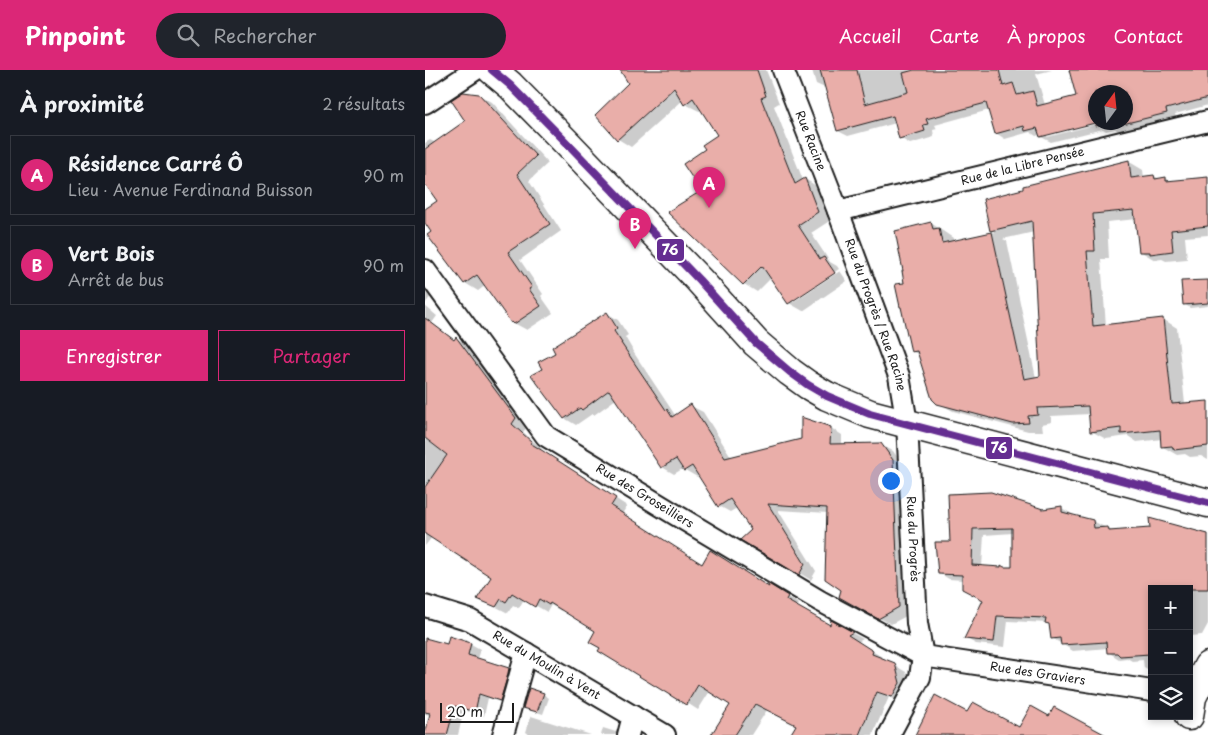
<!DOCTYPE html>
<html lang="fr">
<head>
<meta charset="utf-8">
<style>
	:root { --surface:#171b24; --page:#20242c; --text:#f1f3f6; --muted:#9ea1a6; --line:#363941; --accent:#db2777 }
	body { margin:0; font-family:"Playpen Sans",sans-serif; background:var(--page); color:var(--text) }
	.controls { position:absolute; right:15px; bottom:15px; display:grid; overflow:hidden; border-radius:0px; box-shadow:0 2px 8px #0003 }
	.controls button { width:45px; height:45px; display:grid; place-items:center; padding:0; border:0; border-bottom:1px solid var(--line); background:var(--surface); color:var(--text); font:25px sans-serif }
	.compass { position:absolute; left:663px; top:15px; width:45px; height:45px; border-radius:50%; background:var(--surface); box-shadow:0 2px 8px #0003; rotate:15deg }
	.scale { position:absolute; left:15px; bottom:12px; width:74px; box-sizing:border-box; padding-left:5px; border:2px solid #1c1c1c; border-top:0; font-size:14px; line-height:18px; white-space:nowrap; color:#1c1c1c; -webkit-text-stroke:4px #fff; paint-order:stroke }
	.you { position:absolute; left:465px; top:410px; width:18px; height:18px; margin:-12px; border:4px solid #fff; border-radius:50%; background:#1a73e8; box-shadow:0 0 0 8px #1a73e833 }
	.badge { display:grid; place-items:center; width:32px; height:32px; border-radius:50%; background:var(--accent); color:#fff; font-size:16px; font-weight:700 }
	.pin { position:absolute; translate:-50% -41px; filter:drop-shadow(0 1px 2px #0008) }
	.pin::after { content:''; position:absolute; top:26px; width:18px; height:15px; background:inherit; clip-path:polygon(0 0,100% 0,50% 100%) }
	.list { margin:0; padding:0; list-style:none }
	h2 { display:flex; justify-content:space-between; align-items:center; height:65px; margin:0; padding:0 20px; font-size:21px }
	h2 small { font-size:16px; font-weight:400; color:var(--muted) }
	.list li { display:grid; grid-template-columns:32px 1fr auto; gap:15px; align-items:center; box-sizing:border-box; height:80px; margin:0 10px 10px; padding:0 10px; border:1px solid var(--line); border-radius:0px }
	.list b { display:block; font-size:19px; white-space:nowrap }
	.list p { margin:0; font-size:16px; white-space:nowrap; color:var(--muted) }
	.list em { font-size:16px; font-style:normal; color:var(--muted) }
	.actions { display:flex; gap:10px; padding:15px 20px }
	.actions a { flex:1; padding:11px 0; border:1px solid var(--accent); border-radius:0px; text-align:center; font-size:18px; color:var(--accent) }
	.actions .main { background:var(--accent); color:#fff }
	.icon { flex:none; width:28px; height:28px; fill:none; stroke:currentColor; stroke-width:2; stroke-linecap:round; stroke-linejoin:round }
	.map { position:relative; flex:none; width:783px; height:665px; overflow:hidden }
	header { display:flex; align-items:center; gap:30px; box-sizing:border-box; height:70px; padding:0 25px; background:var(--accent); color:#fff }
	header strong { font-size:24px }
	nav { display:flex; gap:28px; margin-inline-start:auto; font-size:18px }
	.search { width:350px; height:45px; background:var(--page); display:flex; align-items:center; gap:12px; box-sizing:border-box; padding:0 18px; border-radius:28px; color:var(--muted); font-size:19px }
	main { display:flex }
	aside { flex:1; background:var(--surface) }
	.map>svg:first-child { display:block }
	.shadow { fill:#0003; fill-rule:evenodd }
	.building { fill:#e9aea9; stroke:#1c1c1c; fill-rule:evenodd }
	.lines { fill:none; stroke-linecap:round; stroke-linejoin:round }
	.street-casing { stroke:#1c1c1c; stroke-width:24 }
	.secondary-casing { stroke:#1c1c1c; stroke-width:31 }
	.street { stroke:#fff; stroke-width:20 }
	.secondary { stroke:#fff; stroke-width:28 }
	.bus-1-casing { stroke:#fff; stroke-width:11 }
	.bus-1 { stroke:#652d91; stroke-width:8 }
	.labels { text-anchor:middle; stroke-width:4; stroke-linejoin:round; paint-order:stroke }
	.street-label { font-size:12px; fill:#1c1c1c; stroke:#fff }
	.line-badge { stroke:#fff; stroke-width:2 }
	.badge-label { font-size:14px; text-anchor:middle; font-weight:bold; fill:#fff }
</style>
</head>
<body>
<header>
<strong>Pinpoint</strong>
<div class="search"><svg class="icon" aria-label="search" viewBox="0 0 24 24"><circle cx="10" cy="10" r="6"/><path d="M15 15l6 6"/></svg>Rechercher</div>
<nav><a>Accueil</a><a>Carte</a><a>À propos</a><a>Contact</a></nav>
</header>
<main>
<aside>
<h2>À proximité<small>2 résultats</small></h2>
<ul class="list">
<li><span class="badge">A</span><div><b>Résidence Carré Ô</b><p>Lieu · Avenue Ferdinand Buisson</p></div><em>90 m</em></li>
<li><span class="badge">B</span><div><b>Vert Bois</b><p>Arrêt de bus</p></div><em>90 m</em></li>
</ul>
<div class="actions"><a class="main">Enregistrer</a><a>Partager</a></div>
</aside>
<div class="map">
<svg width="783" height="665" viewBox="0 0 783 665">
	<rect width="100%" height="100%" fill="#fff"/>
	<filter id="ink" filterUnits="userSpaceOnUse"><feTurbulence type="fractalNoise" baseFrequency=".02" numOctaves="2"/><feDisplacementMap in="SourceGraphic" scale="10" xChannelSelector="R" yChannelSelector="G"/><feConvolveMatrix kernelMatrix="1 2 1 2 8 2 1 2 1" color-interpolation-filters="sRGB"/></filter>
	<g filter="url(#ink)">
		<!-- shadow -->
		<g class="shadow">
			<polygon points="196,0 341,0 354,33 349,36 378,110 380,109 393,117 406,150 386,163 405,192 412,196 414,199 368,229 368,232 415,201 422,211 378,241 364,233 347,207 332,222 319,214 277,121 281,79 294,65 277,39 274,41 260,34 258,30 206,77 193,69 205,13"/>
			<path d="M387,0H627L611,4L620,35L653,26L645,0H783V35L750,44L751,49L720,56L695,62L690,59L681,61L678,59L626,72L616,67L615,65L611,66L605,62L580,69L571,63L564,40L510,55L512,59L508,60L509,67L485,74L475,68L471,53L423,66L413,61L402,19L391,14ZM670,22H700V52L676,53L622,67V64L670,52Z"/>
			<polygon points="54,25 67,32 123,93 104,111 136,161 95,190 118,224 116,226 128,243 102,260 87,252 61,215 53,221 40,213 4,165 7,163 0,152 0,140 13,131 0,112 0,73 5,70 11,73 42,52"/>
			<path d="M703,91L718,100L719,108L729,106L734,109L741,108L746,112L783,108V165L760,167L762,189L741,191L737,189L730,190L715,181L712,149L682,152L684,189H676L681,256L738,249L752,258L760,334L783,332V390L776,386L765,387L760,384L752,385L738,377L737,369L712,372L703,366L681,369L666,361L665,344L626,346L627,352L617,354L618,361H603L528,341L513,333L494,285L487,281L481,214L506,153L528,168L529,172L570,162L566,160ZM609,162L617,308H611L582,171L578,169Z"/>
			<polygon points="783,211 783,236 765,238 759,234"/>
			<polygon points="0,221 6,226 0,234"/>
			<polygon points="0,236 12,246 7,253 30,270 31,268 43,275 103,356 98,362 117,379 115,380 202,436 197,444 278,496 348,520 346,517 374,534 372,538 405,557 407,552 438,569 433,572 460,589 459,590 469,595 481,602 486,620 479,633 464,627 448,664 449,665 367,665 372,655 342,640 326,665 288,665 307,635 285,621 273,640 177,578 172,560 137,539 136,541 126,535 122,542 99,529 94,538 88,535 83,543 54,528 67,507 7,467 0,476"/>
			<polygon points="182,243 193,250 203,265 200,267 207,279 207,280 250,345 266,336 278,342 307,388 377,370 406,358 417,365 417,375 456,375 468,381 480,398 485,544 466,554 427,534 420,520 403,443 353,440 391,501 386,510 317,469 327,461 312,438 305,442 294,436 274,405 272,407 260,400 259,398 249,404 237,397 191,329 169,345 167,344 151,355 139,348 119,299 132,283"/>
			<path d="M524,425L617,440L637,438L647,444V446L668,451L689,462L783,465V554L777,565L764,566V519H727V603L719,598L718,590L707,591L702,588L694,589L683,582V578L648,581L627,568L626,555L622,553L583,551L580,577L551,574L540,568L560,530L538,510L524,509L514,503L526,473ZM588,463V499L557,497L559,465Z"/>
			<polygon points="25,568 46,574 55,579 52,589 83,599 92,604 84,635 63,628 59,646 39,640 33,665 1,665 6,645 0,644 0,578 23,576"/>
			<polygon points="118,624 124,628 118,644 105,640 99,637"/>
			<polygon points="106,646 166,665 105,665 101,662"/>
			<polygon points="178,658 191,662 196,665 176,665"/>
		</g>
		<!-- building -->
		<g class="building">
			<polygon points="195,0 332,0 341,26 336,28 370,114 380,108 393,142 373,155 395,189 399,187 410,203 363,234 337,196 318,215 242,142 276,121 258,94 280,79 277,75 292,65 268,28 259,35 249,18 192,70 170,45 203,13"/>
			<path d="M395,0H432L440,34L483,22L478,3L489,0H574L578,16L588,13L592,25L608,21L612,36L651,26L644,0H783V28L741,39L742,43L710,51L685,57L684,53L670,56V53L615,67L612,58L600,61L599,56L570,64L561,33L501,49L503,54L498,55L500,61L474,69L468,46L412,61ZM670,22H700V52H670Z"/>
			<polygon points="38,22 54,24 111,86 92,104 125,154 83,182 107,217 104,219 116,236 89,254 87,252 86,253 52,205 39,214 2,165 6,162 0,153 0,139 12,131 0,114 0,79 40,51 26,30"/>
			<polygon points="704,90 706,108 729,105 730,109 741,107 741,111 783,107 783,156 746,160 748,181 725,184 725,182 714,182 709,140 668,144 670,181 662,181 668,256 738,248 747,334 783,331 783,376 749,380 747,376 736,377 735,360 696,364 696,358 665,362 663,336 612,338 613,345 603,346 604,353 588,354 512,334 507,329 492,281 486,282 476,237 475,237 470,214 479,213 477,201 478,201 470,161 506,152 508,159 514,158 517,173 567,162 599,309 615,306 607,151 565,161 558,129 598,119 598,116"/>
			<polygon points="783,210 783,233 758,235 756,211"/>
			<polygon points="182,242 192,258 189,261 197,273 196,273 241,340 242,339 247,347 266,334 300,388 376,369 376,347 406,357 405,374 456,373 468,390 474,537 453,549 414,527 416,520 400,509 402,438 343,434 380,494 374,505 315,470 326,460 305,429 293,437 267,396 259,401 251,389 236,398 184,320 157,340 155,338 139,349 106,305 117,299 113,292 130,283 127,277"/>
			<polygon points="0,248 29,270 31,267 91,348 87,354 107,372 105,373 118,381 191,428 186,436 277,494 285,480 344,517 342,513 363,526 361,530 405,555 406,550 428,562 423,565 448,581 447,584 470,593 475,613 467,627 452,622 434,665 365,665 371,655 330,634 310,665 286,665 305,635 273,615 261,635 173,581 175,578 164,572 170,561 125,533 124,535 114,529 110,537 87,523 81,532 76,529 71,537 52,529 66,507 0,464 0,417 22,385 0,368"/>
			<path d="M566,422L618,439L637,436V442L668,450L669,458L683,457L684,461L725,458L724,448L783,464V519H727V572H724L725,584L695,586L692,583H682L681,572L636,575L635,568L626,569L624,554L620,553L621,548L572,546L569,572L539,569L558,530L537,519V505L513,504L510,472H525L523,424ZM587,458V497H579L576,495V497L547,495L548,459Z"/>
			<polygon points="24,566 46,573 43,585 84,598 82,608 75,631 54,624 50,642 30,636 22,665 0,665 5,643 0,642 0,568 22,574"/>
			<polygon points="104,618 119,623 112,642 98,638"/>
			<polygon points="510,625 542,642 548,632 594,657 606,636 624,646 629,637 681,665 490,665"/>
		</g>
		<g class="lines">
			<defs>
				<g id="street">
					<path id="s1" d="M358,0L413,141L474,306L482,353L492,553L498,586L495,607L464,665"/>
					<polyline points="0,33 50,0"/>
					<path id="s2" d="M413,141L783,51"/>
					<path id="s3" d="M0,200L121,366L251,445L395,531L498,586L727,621"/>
					<path id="s4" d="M0,536L45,550L240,665"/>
					<polyline points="78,665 101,583"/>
					<polyline points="203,665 208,646"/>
				</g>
				<g id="secondary">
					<polyline points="67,0 85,15 140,71 274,210 331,273 365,302 383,315 402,326 445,344 783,433"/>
					<polyline points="764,646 767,627 783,596"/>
				</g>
			</defs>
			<!-- street casing -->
			<use href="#street" class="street-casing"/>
			<!-- secondary casing -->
			<use href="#secondary" class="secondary-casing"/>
			<!-- street -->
			<use href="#street" class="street"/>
			<!-- secondary -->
			<use href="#secondary" class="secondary"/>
			<defs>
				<polyline id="bus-1" points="67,0 85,15 140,71 274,210 331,273 365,302 383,315 402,326 445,344 783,433"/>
			</defs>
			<!-- bus-1 casing -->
			<use href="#bus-1" class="bus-1-casing"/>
			<!-- bus-1 -->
			<use href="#bus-1" class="bus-1"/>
		</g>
	</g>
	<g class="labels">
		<!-- street labels -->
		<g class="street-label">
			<text dy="4" stroke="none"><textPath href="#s1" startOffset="76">Rue Racine</textPath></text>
			<text dy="4" stroke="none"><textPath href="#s2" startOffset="190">Rue de la Libre Pensée</textPath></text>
			<text dy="4" stroke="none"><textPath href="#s1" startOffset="262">Rue du Progrès / Rue Racine</textPath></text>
			<text dy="4" stroke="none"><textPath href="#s3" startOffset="321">Rue des Groseilliers</textPath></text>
			<text dy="4" stroke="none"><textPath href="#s1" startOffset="491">Rue du Progrès</textPath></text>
			<text dy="4" stroke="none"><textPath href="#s4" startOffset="136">Rue du Moulin à Vent</textPath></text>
			<text dy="4" stroke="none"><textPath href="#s3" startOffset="758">Rue des Graviers</textPath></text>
		</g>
	</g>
	<g class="line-badge">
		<rect x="231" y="168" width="29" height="24" rx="5" fill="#652d91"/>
		<rect x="560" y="366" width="28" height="24" rx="5" fill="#652d91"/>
	</g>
	<g class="badge-label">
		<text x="245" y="185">76</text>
		<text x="574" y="383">76</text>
	</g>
</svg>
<div class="controls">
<button>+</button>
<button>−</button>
<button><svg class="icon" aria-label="layers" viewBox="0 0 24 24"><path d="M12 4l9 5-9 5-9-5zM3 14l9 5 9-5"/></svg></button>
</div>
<svg class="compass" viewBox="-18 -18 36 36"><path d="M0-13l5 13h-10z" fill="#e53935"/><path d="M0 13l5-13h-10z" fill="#9ea1a6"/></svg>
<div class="scale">20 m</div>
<div class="you"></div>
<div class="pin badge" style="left:284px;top:138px">A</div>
<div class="pin badge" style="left:210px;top:179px">B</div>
</div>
</main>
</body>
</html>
